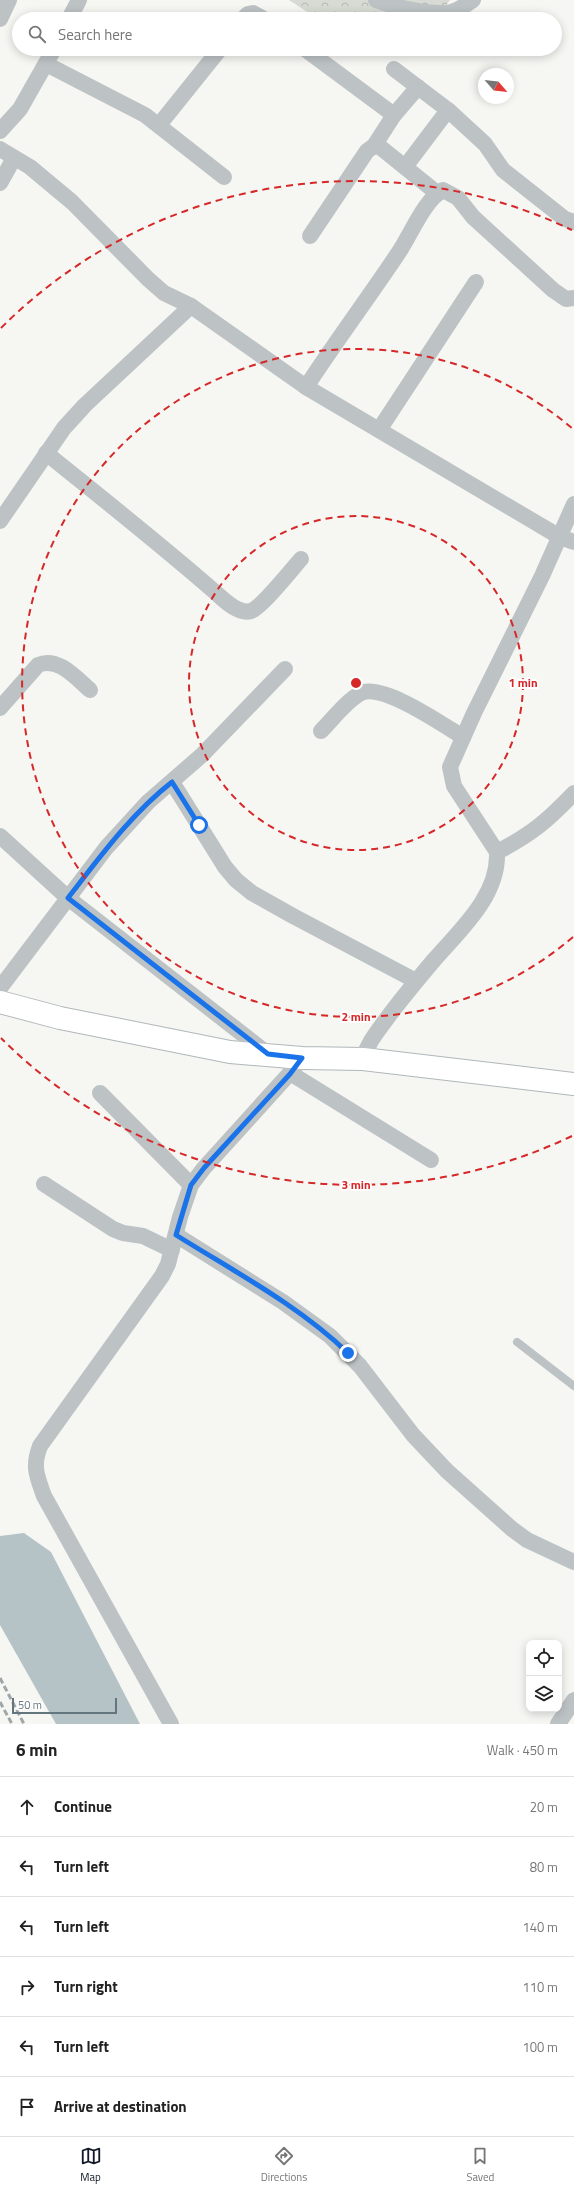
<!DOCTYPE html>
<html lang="en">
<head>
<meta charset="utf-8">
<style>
	:root { --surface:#fff; --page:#f2f2f2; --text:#222; --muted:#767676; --line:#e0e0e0; --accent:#111827 }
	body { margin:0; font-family:"Titillium Web",sans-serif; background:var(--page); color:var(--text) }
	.controls { position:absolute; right:12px; bottom:12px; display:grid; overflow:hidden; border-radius:8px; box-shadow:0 2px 10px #0003 }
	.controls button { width:36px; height:36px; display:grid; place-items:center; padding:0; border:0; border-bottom:1px solid var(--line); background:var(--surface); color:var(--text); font:20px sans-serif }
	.compass { position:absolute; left:478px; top:68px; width:36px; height:36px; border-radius:50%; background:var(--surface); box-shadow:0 2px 10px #0003; rotate:118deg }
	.scale { position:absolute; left:12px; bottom:10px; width:105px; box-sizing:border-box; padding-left:4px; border:2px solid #63757d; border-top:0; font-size:11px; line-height:14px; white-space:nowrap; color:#63757d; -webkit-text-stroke:3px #fff; paint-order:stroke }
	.stop { position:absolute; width:12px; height:12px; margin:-9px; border:3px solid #1a73e8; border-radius:50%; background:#fff }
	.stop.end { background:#1a73e8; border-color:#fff; box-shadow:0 1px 4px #0008 }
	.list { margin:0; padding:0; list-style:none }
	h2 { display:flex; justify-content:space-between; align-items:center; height:52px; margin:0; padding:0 16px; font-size:17px }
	h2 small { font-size:13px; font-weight:400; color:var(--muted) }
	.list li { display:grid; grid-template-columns:26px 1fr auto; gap:12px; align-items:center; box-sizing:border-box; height:60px; padding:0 16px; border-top:1px solid var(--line) }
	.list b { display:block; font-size:15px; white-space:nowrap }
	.list em { font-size:13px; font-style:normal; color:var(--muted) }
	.icon { flex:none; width:22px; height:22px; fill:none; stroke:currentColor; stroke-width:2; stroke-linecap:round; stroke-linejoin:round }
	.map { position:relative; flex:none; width:574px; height:1724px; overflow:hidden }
	.search { position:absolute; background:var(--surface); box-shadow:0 2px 10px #0003; left:12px; right:12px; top:12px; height:44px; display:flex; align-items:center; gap:10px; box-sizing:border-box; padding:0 14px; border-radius:22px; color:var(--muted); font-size:15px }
	.sheet { height:412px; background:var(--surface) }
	nav { display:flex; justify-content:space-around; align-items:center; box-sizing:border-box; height:56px; border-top:1px solid var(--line); background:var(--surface); font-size:11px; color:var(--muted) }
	nav a { display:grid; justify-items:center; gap:2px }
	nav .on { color:var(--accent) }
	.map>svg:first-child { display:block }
	.forest { fill:url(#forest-crowns) }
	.water { fill:#b5c3c6 }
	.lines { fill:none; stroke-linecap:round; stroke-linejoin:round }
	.secondary-casing { stroke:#b0b7ba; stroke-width:24 }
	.lane { stroke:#bdc3c5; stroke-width:8 }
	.street { stroke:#bdc3c5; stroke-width:16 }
	.secondary { stroke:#fff; stroke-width:22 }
	.rail { stroke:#9fa7ab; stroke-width:3; stroke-dasharray:6 3; stroke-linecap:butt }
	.route { stroke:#1a73e8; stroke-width:5 }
	.ring { fill:none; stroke:#d62828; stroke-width:2; stroke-dasharray:7 5 }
	.centre { fill:#d62828; stroke:#fff; stroke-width:2 }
	.ring-label { font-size:12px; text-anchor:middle; font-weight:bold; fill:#d62828; stroke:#fff; stroke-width:4; stroke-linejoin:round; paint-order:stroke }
</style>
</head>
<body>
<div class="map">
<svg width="574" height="1724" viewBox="0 0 574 1724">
	<defs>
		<pattern id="forest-crowns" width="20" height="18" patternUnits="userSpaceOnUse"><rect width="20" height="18" fill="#d7dbd3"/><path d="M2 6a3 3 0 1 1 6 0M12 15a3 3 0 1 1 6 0" fill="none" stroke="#b2b6b0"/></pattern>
	</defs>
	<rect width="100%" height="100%" fill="#f6f6f3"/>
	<!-- forest -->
	<polygon class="forest" points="289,0 450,0 436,19 385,19 375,16 373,19 318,19"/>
	<!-- water -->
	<polygon class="water" points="24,1533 51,1552 140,1724 56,1724 0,1625 0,1536"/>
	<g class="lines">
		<defs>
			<polyline id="secondary" points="0,1002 60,1018 230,1052 302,1058 363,1059 574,1084"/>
		</defs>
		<!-- secondary casing -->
		<use href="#secondary" class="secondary-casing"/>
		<!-- lane -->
		<polyline class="lane" points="517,1342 574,1386"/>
		<!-- street -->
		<g class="street">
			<path d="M376,0C395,7 431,16 451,12C459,10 466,5 473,0"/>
			<polyline points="0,19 9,0"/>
			<polyline points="69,19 79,0"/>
			<polyline points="243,19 248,14 253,13 264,19"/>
			<polyline points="305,49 394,115"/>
			<polyline points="46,64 145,115 224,177"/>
			<polyline points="394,69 448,110 485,144 503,170 565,219 574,222"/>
			<polyline points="159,125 220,49"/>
			<polyline points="0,131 20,109 54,49"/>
			<polyline points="374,146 394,115 418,87"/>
			<polyline points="0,149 30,167 72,202 148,279 164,293 191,306 306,387 560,537 574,542"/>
			<polyline points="405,167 448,110"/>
			<polyline points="0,183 14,158"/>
			<polyline points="310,236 367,151 374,146 380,147 437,193"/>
			<path d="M306,387C336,341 369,297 399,252C411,234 425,199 443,190L458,198L473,217L553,290L566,299L574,298"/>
			<polyline points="379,430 476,282"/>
			<path d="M46,453C103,499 160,544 215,592C223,599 238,615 251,611C262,607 292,569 301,559"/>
			<polyline points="0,521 64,428 85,405 191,306"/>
			<path d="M0,708L38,665C58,656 76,678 90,690"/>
			<path d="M321,731C333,719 346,701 361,693C383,683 443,725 463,737"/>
			<polyline points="172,782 225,867 236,880 252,893 293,916 416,981"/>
			<polyline points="0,836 68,898 268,1054"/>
			<path d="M497,852C532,834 547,821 574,793"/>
			<polyline points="0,988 106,848 148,802 202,755 285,669"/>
			<path d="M363,1059C368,1042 378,1031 388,1017C402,998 418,979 434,960C460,930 499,896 497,852L454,786L450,767L474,713L542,576L574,504"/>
			<polyline points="290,1073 431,1160"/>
			<polyline points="100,1093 191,1185"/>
			<polyline points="44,1184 113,1229 123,1233 143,1236 172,1250"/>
			<polyline points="176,1235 283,1302 330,1336 360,1366 413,1435 447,1471 512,1529 527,1540 574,1562"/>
			<path d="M171,1724L44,1496C37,1476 32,1467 40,1446L162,1276L168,1264L180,1217L191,1185L204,1168L290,1073L302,1058"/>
			<polyline points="558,1724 574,1700"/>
		</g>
		<!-- secondary -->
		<use href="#secondary" class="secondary"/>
		<!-- rail -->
		<g class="rail">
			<polyline points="0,1678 24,1724"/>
			<polyline points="0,1702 12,1724"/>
		</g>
	</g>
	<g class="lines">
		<!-- route -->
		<path class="route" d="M199,825L172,782C131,814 100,857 68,898L268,1054L302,1058L290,1074L204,1168L191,1185L176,1235C235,1272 298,1305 348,1353"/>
	</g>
	<!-- distance rings -->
	<g class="ring">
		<circle cx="356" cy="683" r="167"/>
		<path d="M573 937A334 334 0 1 1 573 429"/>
		<path d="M572 1136A502 502 0 0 1 1 1038M1 328A502 502 0 0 1 572 230"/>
	</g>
	<circle cx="356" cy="683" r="6" class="centre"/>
	<g class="ring-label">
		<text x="523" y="687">1 min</text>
		<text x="356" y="1021">2 min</text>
		<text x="356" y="1189">3 min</text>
	</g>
</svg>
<div class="controls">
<button><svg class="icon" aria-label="locate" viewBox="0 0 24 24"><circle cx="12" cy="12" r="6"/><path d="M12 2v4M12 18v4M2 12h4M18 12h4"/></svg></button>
<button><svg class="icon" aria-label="layers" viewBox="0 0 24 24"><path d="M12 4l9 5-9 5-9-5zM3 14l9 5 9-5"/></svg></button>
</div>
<svg class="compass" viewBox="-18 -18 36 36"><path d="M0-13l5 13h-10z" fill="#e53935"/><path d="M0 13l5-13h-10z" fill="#767676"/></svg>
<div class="scale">50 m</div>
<div class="stop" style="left:199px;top:825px"></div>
<div class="stop end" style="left:348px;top:1353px"></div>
<div class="search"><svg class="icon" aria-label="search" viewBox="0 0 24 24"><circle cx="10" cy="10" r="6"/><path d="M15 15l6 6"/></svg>Search here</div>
</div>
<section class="sheet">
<h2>6 min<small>Walk · 450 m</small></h2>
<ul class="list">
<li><svg class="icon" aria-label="ahead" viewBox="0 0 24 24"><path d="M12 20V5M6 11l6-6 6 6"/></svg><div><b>Continue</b></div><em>20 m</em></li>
<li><svg class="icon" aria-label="left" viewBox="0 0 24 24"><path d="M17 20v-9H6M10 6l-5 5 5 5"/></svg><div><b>Turn left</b></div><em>80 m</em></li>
<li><svg class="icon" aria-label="left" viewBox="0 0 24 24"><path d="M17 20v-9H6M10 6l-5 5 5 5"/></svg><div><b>Turn left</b></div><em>140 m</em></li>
<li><svg class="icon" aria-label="right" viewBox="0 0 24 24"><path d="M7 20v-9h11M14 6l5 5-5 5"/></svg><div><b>Turn right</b></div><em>110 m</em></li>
<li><svg class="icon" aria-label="left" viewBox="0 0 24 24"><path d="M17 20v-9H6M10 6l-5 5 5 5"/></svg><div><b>Turn left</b></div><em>100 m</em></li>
<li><svg class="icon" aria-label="arrive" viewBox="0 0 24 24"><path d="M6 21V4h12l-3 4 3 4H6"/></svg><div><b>Arrive at destination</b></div></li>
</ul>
</section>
<nav>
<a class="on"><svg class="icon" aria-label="map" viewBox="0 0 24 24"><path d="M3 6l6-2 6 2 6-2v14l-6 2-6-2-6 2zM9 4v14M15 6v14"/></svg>Map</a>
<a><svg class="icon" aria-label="directions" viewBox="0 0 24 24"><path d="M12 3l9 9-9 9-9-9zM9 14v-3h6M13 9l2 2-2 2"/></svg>Directions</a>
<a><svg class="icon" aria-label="saved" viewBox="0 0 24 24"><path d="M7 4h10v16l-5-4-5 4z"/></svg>Saved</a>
</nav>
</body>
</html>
